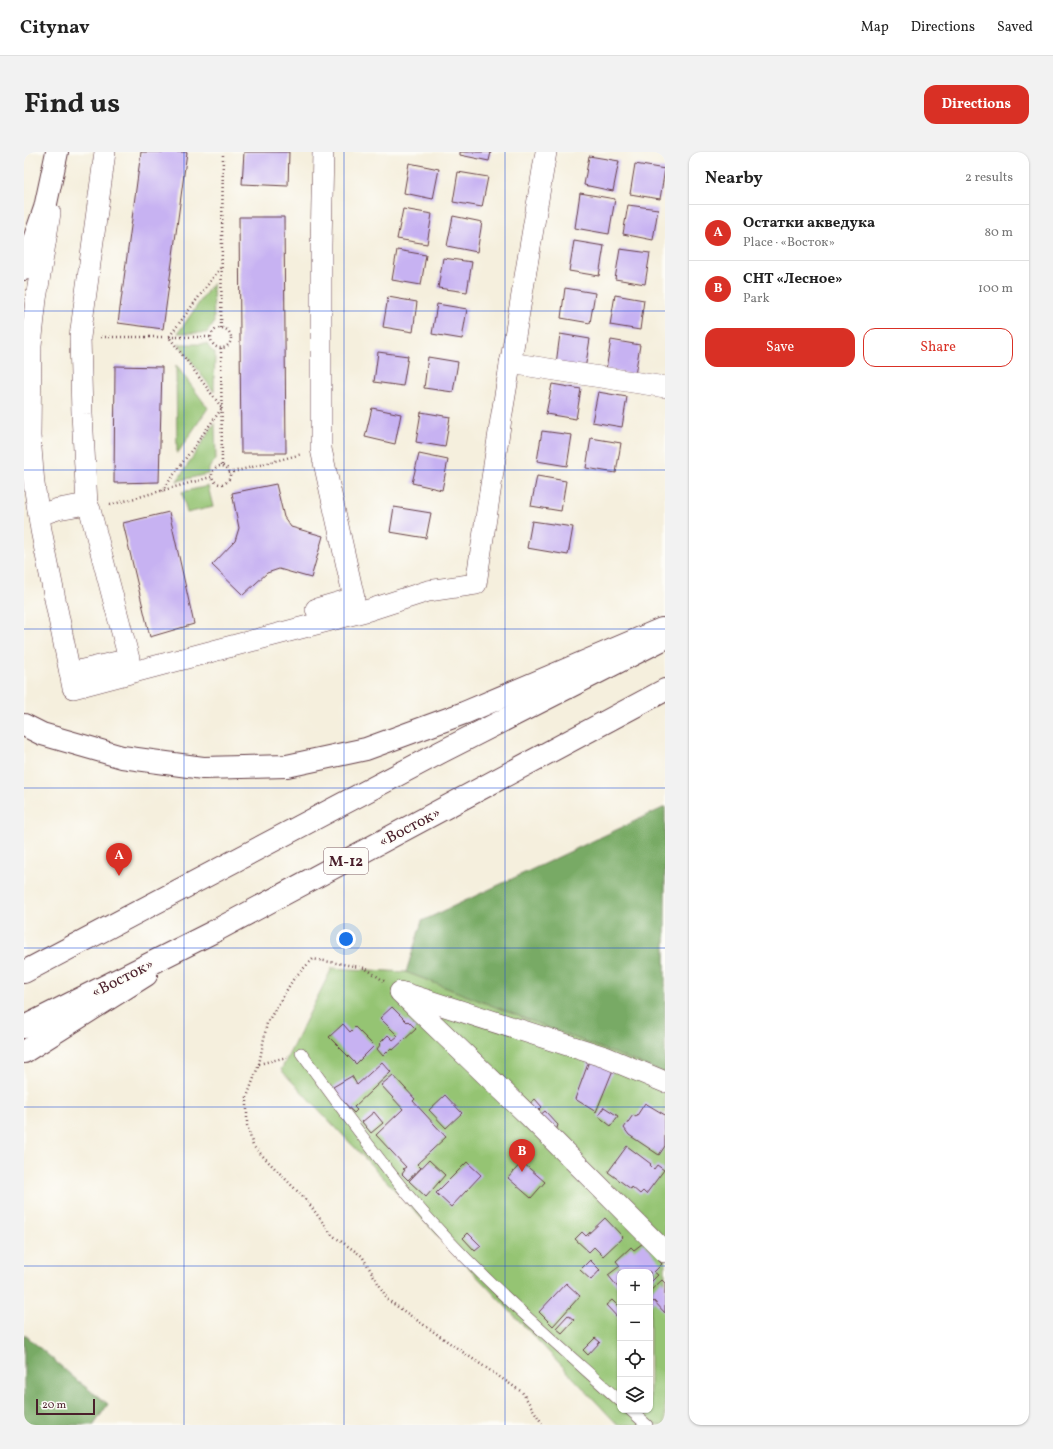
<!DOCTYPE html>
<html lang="en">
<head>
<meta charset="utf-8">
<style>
	:root { --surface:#fff; --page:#f2f2f2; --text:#222; --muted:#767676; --line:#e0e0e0; --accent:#d93025 }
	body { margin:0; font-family:Vollkorn,serif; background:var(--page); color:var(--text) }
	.controls { position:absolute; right:12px; bottom:12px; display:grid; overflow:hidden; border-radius:8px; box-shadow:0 1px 3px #0004 }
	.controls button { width:36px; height:36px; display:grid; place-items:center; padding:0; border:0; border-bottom:1px solid var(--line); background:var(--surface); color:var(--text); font:20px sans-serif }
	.scale { position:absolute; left:12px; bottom:10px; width:59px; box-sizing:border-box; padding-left:4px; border:2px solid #4a1f2b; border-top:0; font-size:11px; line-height:14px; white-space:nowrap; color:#4a1f2b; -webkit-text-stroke:3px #fdfcf7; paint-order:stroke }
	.you { position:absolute; left:322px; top:787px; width:14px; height:14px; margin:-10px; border:3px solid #fff; border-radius:50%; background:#1a73e8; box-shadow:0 0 0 6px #1a73e833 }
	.badge { display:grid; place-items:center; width:26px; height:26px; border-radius:50%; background:var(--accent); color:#fff; font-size:13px; font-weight:700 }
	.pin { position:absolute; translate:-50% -33px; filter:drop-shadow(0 1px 2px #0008) }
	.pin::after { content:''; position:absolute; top:21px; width:14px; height:12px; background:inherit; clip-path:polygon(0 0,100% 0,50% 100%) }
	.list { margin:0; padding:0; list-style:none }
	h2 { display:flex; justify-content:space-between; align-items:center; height:52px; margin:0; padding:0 16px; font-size:17px }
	h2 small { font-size:13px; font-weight:400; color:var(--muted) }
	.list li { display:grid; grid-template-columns:26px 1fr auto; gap:12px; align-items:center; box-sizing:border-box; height:56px; padding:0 16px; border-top:1px solid var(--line) }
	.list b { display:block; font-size:15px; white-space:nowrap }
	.list p { margin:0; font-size:13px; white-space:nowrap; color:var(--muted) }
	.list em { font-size:13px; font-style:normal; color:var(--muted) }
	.actions { display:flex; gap:8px; padding:12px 16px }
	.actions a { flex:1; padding:9px 0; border:1px solid var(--accent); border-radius:12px; text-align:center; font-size:14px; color:var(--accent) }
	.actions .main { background:var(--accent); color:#fff }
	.icon { flex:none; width:22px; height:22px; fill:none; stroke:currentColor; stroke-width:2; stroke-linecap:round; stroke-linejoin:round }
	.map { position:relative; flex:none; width:641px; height:1273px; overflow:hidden; border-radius:12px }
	header { display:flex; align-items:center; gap:24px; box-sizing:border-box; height:56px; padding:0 20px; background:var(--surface); border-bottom:1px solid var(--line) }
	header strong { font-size:19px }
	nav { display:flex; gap:22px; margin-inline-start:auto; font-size:14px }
	.intro { display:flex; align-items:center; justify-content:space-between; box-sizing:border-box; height:96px; padding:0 24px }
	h1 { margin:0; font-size:28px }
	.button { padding:10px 18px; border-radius:12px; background:var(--accent); color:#fff; font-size:14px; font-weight:700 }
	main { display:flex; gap:24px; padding:0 24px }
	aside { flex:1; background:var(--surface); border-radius:12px; box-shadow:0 1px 3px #0004 }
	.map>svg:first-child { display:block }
	.green { fill:#95c473; stroke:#70724f; fill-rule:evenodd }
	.forest { fill:#78aa65; stroke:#616448 }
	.building { fill:#c7b2f2 }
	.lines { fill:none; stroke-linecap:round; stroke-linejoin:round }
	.lane-casing { stroke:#643e46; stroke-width:12 }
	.street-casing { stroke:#643e46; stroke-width:22 }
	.secondary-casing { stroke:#643e46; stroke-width:24 }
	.primary-casing { stroke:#643e46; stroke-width:24 }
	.highway-casing { stroke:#643e46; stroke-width:24 }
	.path { stroke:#643e46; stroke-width:2.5; stroke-dasharray:1 3; stroke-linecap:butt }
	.lane { stroke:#fff; stroke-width:11 }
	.street { stroke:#fff; stroke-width:21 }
	.secondary { stroke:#fff; stroke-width:22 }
	.primary { stroke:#fff; stroke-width:22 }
	.highway { stroke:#fff; stroke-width:22 }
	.grid { fill:none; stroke:#1d4ed8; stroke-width:1; stroke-opacity:0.55 }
	.labels { text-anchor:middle; stroke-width:3.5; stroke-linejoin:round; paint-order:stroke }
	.shield { fill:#fdfcf7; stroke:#806168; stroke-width:1 }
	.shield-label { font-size:15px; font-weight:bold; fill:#4a1f2b }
	.street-label { font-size:16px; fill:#4a1f2b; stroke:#fdfcf7 }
</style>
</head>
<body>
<header>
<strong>Citynav</strong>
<nav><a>Map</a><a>Directions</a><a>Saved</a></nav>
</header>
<div class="intro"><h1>Find us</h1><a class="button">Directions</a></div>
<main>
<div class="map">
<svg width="641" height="1273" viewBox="0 0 641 1273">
	<rect width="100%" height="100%" fill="#fdfcf7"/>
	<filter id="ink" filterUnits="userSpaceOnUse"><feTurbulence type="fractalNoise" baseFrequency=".025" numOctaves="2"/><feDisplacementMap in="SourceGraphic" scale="8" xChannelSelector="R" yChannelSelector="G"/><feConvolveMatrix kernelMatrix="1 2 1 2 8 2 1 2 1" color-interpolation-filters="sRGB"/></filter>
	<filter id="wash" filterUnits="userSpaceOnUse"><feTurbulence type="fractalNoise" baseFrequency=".012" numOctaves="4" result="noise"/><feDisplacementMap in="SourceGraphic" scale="16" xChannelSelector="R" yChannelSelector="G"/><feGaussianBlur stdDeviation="0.9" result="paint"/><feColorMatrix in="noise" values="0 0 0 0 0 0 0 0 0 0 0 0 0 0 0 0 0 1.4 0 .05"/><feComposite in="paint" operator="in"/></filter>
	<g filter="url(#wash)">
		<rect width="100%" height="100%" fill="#f5efdd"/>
		<!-- green -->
		<g class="green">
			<polygon points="189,131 190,172 186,175 183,181 154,181"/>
			<polygon points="155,192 183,192 186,197 191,201 190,240"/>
			<polygon points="152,213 184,256 153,302"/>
			<path d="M191,271L192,308C187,312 185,315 184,322L153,329Z"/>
			<polygon points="184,334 189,355 163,361 158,340"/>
			<path d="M308,816L382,820L641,921V1273H594L257,918ZM596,1120H626V1258H596Z"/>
		</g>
		<!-- forest -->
		<g class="forest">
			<polygon points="641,655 641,921 382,820 398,769"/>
			<polygon points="0,1182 55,1230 84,1252 70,1273 0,1273"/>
		</g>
		<g id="blocks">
			<!-- building -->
			<g class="building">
				<polygon points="117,0 163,0 139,177 94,171"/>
				<polygon points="220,0 265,0 264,34 218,32"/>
				<polygon points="436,0 467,0 465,9 436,3"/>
				<polygon points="565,4 595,9 589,39 560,33"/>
				<polygon points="385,11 415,17 409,47 380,41"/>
				<polygon points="611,12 641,17 636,47 606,42"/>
				<polygon points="434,20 464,25 458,55 429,50"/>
				<polygon points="556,41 591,47 585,82 551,76"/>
				<polygon points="604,53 634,57 629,88 599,82"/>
				<polygon points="379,57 408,62 403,92 373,87"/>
				<polygon points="429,64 458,70 453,100 423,94"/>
				<polygon points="215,65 260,65 262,301 217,301"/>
				<polygon points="550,89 580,94 575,124 545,119"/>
				<polygon points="596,97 626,101 621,132 591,127"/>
				<polygon points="373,98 402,103 397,133 368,128"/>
				<polygon points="419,106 448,110 443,140 414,136"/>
				<polygon points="541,136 571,141 566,171 537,166"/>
				<polygon points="591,143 620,148 616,178 586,173"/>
				<polygon points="364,145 393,150 389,180 359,175"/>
				<polygon points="413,152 443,157 438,187 408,182"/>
				<polygon points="536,182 566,187 561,217 532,212"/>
				<polygon points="587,188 616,193 611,223 582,218"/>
				<polygon points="354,200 384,204 379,234 350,230"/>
				<polygon points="404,205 434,210 429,240 400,236"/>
				<polygon points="91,214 138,215 135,330 90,331"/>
				<polygon points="528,232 557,237 552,267 522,262"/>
				<polygon points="574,240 603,245 598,275 568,270"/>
				<polygon points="348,256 377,262 371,292 341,285"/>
				<polygon points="397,260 426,265 421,295 392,290"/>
				<polygon points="518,279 548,283 543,314 513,309"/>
				<polygon points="567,286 597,291 592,321 562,316"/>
				<polygon points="395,302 424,308 418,338 388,331"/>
				<polygon points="513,324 542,329 537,359 507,354"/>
				<polygon points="252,332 260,365 267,375 299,384 287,426 255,417 243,421 219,443 188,413 211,389 215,376 208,341"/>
				<polygon points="370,355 407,361 402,386 366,380"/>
				<polygon points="145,360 170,472 126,485 99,371"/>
				<polygon points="508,369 549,375 544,403 503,396"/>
				<polygon points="368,855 383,870 384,869 392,877 369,898 367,896 359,904 353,897 356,893 355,892 364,883 369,888 374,884 356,866"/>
				<polygon points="319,872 326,880 331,875 350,894 332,912 305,885"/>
				<polygon points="565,909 589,918 572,960 551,947"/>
				<polygon points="358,910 367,920 330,955 333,958 330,961 317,947 309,935 328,924 333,933"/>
				<polygon points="369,923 391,947 389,949 422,985 393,1012 397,1016 384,1028 378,1022 381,1018 379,1017 382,1015 352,983 379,957 357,933"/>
				<polygon points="421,943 438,961 422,976 405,958"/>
				<polygon points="511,947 518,955 511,962 504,953"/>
				<polygon points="621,951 641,963 641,994 635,1003 605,983 600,976 609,963 612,965"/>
				<polygon points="580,955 594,964 587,974 574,964"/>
				<polygon points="521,959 534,973 531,982 515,964"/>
				<polygon points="350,960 359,971 347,981 338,970"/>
				<polygon points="603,994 627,1012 626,1013 630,1017 633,1013 640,1018 622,1042 619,1039 616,1042 608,1035 607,1037 584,1020"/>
				<polygon points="405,1008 421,1023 402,1045 385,1029"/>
				<polygon points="443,1010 457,1023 427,1055 412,1041"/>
				<polygon points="498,1010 521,1030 507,1046 484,1026"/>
				<polygon points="581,1066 599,1085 579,1104 570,1095 565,1100 551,1087 558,1080 562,1084"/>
				<polygon points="444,1081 457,1094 451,1099 439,1086"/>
				<polygon points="619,1091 638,1112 630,1120 634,1123 626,1131 626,1120 596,1120 596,1138 584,1123 596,1114 592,1109 607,1095 610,1098"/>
				<polygon points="566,1108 576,1118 567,1128 556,1118"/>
				<polygon points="638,1128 641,1131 641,1161 630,1149 626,1153 626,1139"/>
				<polygon points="542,1131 556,1144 529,1174 515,1160"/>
				<polygon points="588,1148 596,1156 595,1167 582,1153"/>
				<polygon points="544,1163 550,1168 538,1181 532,1176"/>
				<polygon points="571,1186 576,1190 564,1203 559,1198"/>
			</g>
		</g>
	</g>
	<g filter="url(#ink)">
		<use href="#blocks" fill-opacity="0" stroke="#643e46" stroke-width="1"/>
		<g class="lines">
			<defs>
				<g id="lane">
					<path d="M277,901C312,949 347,998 385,1044C448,1119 523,1183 596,1249"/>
					<polyline points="606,1258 623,1273"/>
				</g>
				<g id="street">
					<polyline points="81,0 56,185 58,262 63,352 66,358 105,507"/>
					<polyline points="26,61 12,147 7,194 6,284 10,332 17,378 49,536 345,458 404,439 452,432 477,267 522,0"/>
					<polyline points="486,211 641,235"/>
					<polyline points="15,363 34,357 63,352"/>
					<polyline points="292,457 330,446 297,297 297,93 299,0"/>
					<polyline points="46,521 93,510"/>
					<polyline points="376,840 507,966 641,1100"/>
					<polyline points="380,841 581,905 641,930"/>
				</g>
				<polyline id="secondary" points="0,117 21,56 33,0"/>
				<g id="primary">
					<polyline points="0,573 18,582 98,605 179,616 263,614 342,597 440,561 638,477"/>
					<polyline points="0,900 122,823"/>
				</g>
				<g id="highway">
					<polyline points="0,820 417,600 641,486"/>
					<polyline points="0,875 189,780 641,538"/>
				</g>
			</defs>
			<!-- lane casing -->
			<use href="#lane" class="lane-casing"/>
			<!-- street casing -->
			<use href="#street" class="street-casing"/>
			<!-- secondary casing -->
			<use href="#secondary" class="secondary-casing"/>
			<!-- primary casing -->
			<use href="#primary" class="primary-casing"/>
			<!-- highway casing -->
			<use href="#highway" class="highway-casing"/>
			<!-- path -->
			<g class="path">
				<polyline points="197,176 199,0"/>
				<circle cx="197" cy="186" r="10"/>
				<polyline points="77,185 187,185"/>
				<polyline points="197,196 198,314"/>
				<circle cx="197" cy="323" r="9"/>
				<polyline points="205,321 278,302"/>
				<polyline points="138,339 198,256 145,185 197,115"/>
				<polyline points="86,353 187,325"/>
				<polyline points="360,829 341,816 289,807 270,826 243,871 235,912 223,945 223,973 229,994 283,1049 308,1083 338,1104 364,1148 443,1203 498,1240 519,1273"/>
				<polyline points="235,912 263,905"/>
			</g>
			<!-- lane -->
			<use href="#lane" class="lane"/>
			<!-- street -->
			<use href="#street" class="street"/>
			<!-- secondary -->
			<use href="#secondary" class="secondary"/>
			<!-- primary -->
			<use href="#primary" class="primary"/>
			<!-- highway -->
			<use href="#highway" class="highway"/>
		</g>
	</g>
	<!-- grid -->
	<path class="grid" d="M160,0V1273M320,0V1273M481,0V1273M0,159H641M0,318H641M0,477H641M0,636H641M0,796H641M0,955H641M0,1114H641"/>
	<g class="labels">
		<!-- shield labels -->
		<rect class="shield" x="300" y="696" width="44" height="26" rx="3"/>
		<g class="shield-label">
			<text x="322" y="714">М-12</text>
		</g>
		<!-- street labels -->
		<g class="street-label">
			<text transform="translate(385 674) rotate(-28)" y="6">«Восток»</text>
			<text transform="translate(98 825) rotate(-27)" y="6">«Восток»</text>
		</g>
	</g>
</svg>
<div class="controls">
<button>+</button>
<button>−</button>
<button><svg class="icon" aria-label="locate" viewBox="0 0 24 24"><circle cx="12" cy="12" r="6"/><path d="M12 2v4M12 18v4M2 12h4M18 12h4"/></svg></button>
<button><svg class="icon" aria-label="layers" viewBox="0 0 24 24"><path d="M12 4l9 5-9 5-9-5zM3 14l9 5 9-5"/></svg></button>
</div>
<div class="scale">20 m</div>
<div class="you"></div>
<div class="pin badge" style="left:95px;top:724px">A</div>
<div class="pin badge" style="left:498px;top:1020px">B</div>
</div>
<aside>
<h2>Nearby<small>2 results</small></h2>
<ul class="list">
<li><span class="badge">A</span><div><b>Остатки акведука</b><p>Place · «Восток»</p></div><em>80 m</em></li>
<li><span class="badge">B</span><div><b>СНТ «Лесное»</b><p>Park</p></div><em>100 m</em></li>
</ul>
<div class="actions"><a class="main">Save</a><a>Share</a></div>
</aside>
</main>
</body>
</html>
